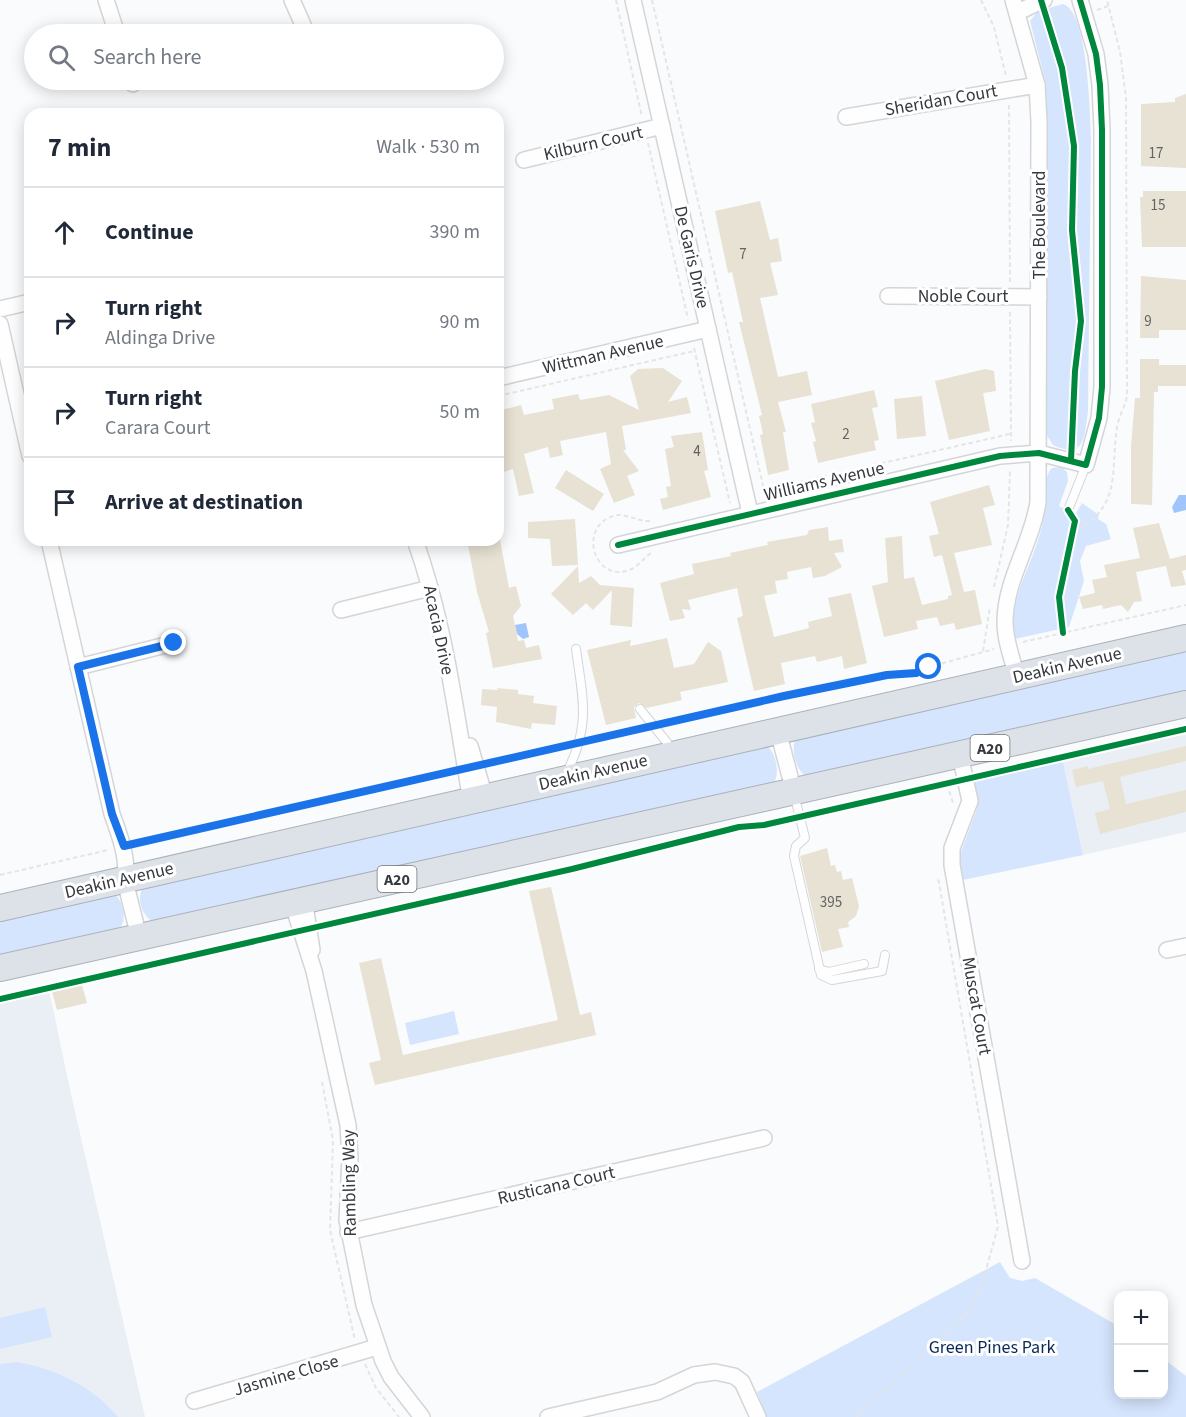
<!DOCTYPE html>
<html lang="en">
<head>
<meta charset="utf-8">
<style>
	:root { --surface:#fff; --page:#f6f6f7; --text:#1f2937; --muted:#747a83; --line:#e0e1e3 }
	body { margin:0; font-family:"Source Sans 3",sans-serif; background:var(--page); color:var(--text) }
	.controls { position:absolute; right:18px; bottom:18px; display:grid; overflow:hidden; border-radius:12px; box-shadow:0 3px 15px #0003 }
	.controls button { width:54px; height:54px; display:grid; place-items:center; padding:0; border:0; border-bottom:2px solid var(--line); background:var(--surface); color:var(--text); font:30px sans-serif }
	.stop { position:absolute; width:18px; height:18px; margin:-14px; border:4px solid #1a73e8; border-radius:50%; background:#fff }
	.stop.end { background:#1a73e8; border-color:#fff; box-shadow:0 2px 6px #0008 }
	.list { margin:0; padding:0; list-style:none }
	h2 { display:flex; justify-content:space-between; align-items:center; height:78px; margin:0; padding:0 24px; font-size:26px }
	h2 small { font-size:20px; font-weight:400; color:var(--muted) }
	.list li { display:grid; grid-template-columns:39px 1fr auto; gap:18px; align-items:center; box-sizing:border-box; height:90px; padding:0 24px; border-top:2px solid var(--line) }
	.list b { display:block; font-size:22px; white-space:nowrap }
	.list p { margin:0; font-size:20px; white-space:nowrap; color:var(--muted) }
	.list em { font-size:20px; font-style:normal; color:var(--muted) }
	.icon { flex:none; width:33px; height:33px; fill:none; stroke:currentColor; stroke-width:2; stroke-linecap:round; stroke-linejoin:round }
	.map { position:relative; flex:none; width:1186px; height:1417px; overflow:hidden }
	.search { position:absolute; background:var(--surface); box-shadow:0 3px 15px #0003; left:24px; top:24px; width:480px; height:66px; display:flex; align-items:center; gap:15px; box-sizing:border-box; padding:0 21px; border-radius:33px; color:var(--muted); font-size:22px }
	.panel { position:absolute; background:var(--surface); box-shadow:0 3px 15px #0003; left:24px; top:108px; width:480px; height:438px; border-radius:18px }
	.map>svg:first-child { display:block }
	.built { fill:#eaeff6 }
	.green { fill:#d5e5fd }
	.water { fill:#a0c5fb }
	.building { fill:#e7e2d3 }
	.lines { fill:none; stroke-linecap:round; stroke-linejoin:round }
	.service-casing { stroke:#d3d5d8; stroke-width:10 }
	.minor-casing { stroke:#d3d5d8; stroke-width:18 }
	.trunk-casing { stroke:#abb1ba; stroke-width:28 }
	.path { stroke:#e5e5e5; stroke-width:2; stroke-dasharray:4.5 3; stroke-linecap:butt }
	.service { stroke:#fefeff; stroke-width:8 }
	.minor { stroke:#fefeff; stroke-width:15 }
	.trunk { stroke:#dde1e8; stroke-width:26 }
	.cycleway-casing { stroke:#fff; stroke-width:10 }
	.cycleway { stroke:#00873e; stroke-width:6 }
	.route { stroke:#1a73e8; stroke-width:8 }
	.labels { text-anchor:middle; stroke-width:6; stroke-linejoin:round; paint-order:stroke }
	.number-label { font-size:15px; fill:#626463 }
	.shield { fill:#fff; stroke:#727578; stroke-width:1.5 }
	.shield-label { font-size:16px; font-weight:bold; fill:#363a3e }
	.street-label { font-size:18px; fill:#363a3e; stroke:#fff }
	.park-label { font-size:18px; fill:#082958; stroke:#fff }
</style>
</head>
<body>
<div class="map">
<svg width="1186" height="1417" viewBox="0 0 1186 1417">
	<rect width="100%" height="100%" fill="#fafbfc"/>
	<!-- built -->
	<g class="built">
		<polygon points="1186,734 1186,832 1083,855 1063,762"/>
		<polygon points="49,990 71,1094 145,1417 0,1417 0,1002"/>
	</g>
	<!-- green -->
	<g class="green">
		<path d="M1063,4C1088,11 1090,113 1091,138L1088,412C1084,437 1085,460 1053,445L1046,434L1045,80L1030,21L1038,11Z"/>
		<path d="M1062,467L1067,472L1068,481L1059,506L1075,515L1082,503L1099,515L1098,519L1106,524L1111,539L1086,546L1080,561L1084,581L1069,627L1015,639C1006,599 1034,564 1042,526C1045,512 1042,476 1052,468Z"/>
		<path d="M1186,647V693L807,777C796,771 791,751 795,740Z"/>
		<path d="M767,746C776,753 780,773 774,783L154,922C142,917 136,898 143,887Z"/>
		<polygon points="1063,762 1083,855 963,880 959,857 977,809 974,781"/>
		<path d="M115,894C124,903 127,920 119,930L0,958V917Z"/>
		<polygon points="454,1011 459,1034 410,1045 405,1023"/>
		<polygon points="1000,1262 1010,1278 1022,1281 1035,1278 1118,1326 1118,1394 1164,1394 1164,1359 1186,1376 1186,1417 767,1417 757,1392"/>
		<polygon points="45,1307 52,1337 0,1349 0,1318"/>
		<path d="M17,1362C56,1369 92,1386 118,1417H0V1364Z"/>
	</g>
	<!-- water -->
	<g class="water">
		<polygon points="1179,495 1186,495 1186,510 1174,513 1172,507"/>
		<polygon points="526,623 529,637 523,639 517,634 515,625"/>
	</g>
	<!-- building -->
	<g class="building">
		<polygon points="1186,94 1186,168 1141,166 1141,104 1175,102 1175,98"/>
		<polygon points="1143,191 1186,191 1186,247 1142,247 1140,197 1143,197"/>
		<polygon points="760,201 770,240 778,238 782,261 770,263 778,295 760,298 778,377 807,371 812,395 778,402 786,432 783,432 789,470 768,475 760,435 763,434 759,416 762,415 739,322 743,322 732,272 728,273 715,211"/>
		<polygon points="1141,276 1186,280 1186,330 1159,330 1159,338 1140,338"/>
		<polygon points="1140,359 1159,359 1159,365 1186,365 1186,386 1158,386 1158,392 1154,392 1152,505 1131,504 1131,446 1135,398 1140,398"/>
		<polygon points="663,368 682,381 668,402 687,397 691,413 622,426 626,450 623,450 639,471 627,476 635,495 614,503 600,469 611,464 606,432 560,441 563,455 550,458 548,447 524,454 534,493 519,496 513,469 498,474 498,411 521,405 524,415 554,409 552,399 578,394 580,400 609,395 639,410 630,376 638,369"/>
		<polygon points="985,369 994,371 996,391 983,393 990,431 949,440 935,381"/>
		<polygon points="874,390 878,407 872,408 879,440 874,441 876,450 818,463 813,442 816,441 811,423 815,422 811,404"/>
		<polygon points="922,396 926,436 897,439 894,399"/>
		<polygon points="702,432 708,470 704,471 711,497 663,510 660,499 668,497 666,487 671,486 665,449 674,447 671,436"/>
		<polygon points="566,470 604,494 593,511 555,488"/>
		<polygon points="989,485 995,505 983,508 992,545 954,553 964,592 975,590 982,624 956,630 954,623 940,626 937,617 916,621 918,629 884,637 872,586 888,582 885,538 902,536 904,579 914,577 922,605 948,599 948,596 952,595 942,555 934,557 929,536 939,534 930,502"/>
		<polygon points="575,519 578,565 552,566 550,539 528,538 528,522"/>
		<polygon points="1159,523 1170,559 1186,555 1186,570 1182,571 1186,585 1171,587 1166,566 1136,572 1142,601 1134,602 1128,612 1121,605 1103,609 1102,605 1083,609 1079,597 1095,593 1092,580 1107,577 1104,565 1140,558 1133,528"/>
		<polygon points="828,527 829,541 842,539 844,552 834,553 842,567 825,576 813,578 811,567 787,572 788,579 775,581 777,593 764,596 774,637 809,628 808,622 832,616 828,598 851,593 867,663 844,669 842,656 817,662 815,656 781,663 785,684 754,691 737,618 743,616 737,588 688,600 691,610 682,609 685,618 670,621 660,583 694,574 692,564 731,556 730,553 768,545 767,542 807,535 809,530"/>
		<polygon points="467,540 500,540 509,588 516,586 521,606 513,616 518,641 524,640 526,648 539,645 542,659 493,668 486,633 489,632 477,592"/>
		<polygon points="578,566 579,583 591,576 600,585 634,588 632,627 610,625 612,590 593,610 586,603 573,615 551,594"/>
		<polygon points="667,638 674,668 694,664 708,642 721,651 728,682 680,692 682,700 647,708 639,703 634,707 636,718 606,725 587,650 631,640 630,646"/>
		<polygon points="497,688 518,690 518,694 534,696 533,703 557,706 555,725 532,723 531,729 496,722 497,707 481,705 482,689 498,690"/>
		<polygon points="1186,746 1186,761 1120,777 1126,804 1186,790 1186,812 1100,834 1095,813 1110,809 1103,781 1076,787 1072,770 1088,766 1088,769"/>
		<polygon points="827,848 831,866 835,865 837,872 841,871 843,880 852,878 859,906 856,916 848,922 849,927 838,929 843,947 822,952 800,856"/>
		<polygon points="551,887 580,1015 591,1012 596,1035 375,1085 369,1063 381,1060 359,963 381,958 403,1055 558,1020 529,891"/>
		<polygon points="82,985 87,1003 57,1010 52,992"/>
	</g>
	<g class="lines">
		<defs>
			<g id="service">
				<polyline points="1068,510 1086,465"/>
				<polyline points="640,709 673,750"/>
				<path d="M566,774C591,726 583,700 576,649"/>
				<polyline points="794,794 805,838 796,846 794,856 821,975 832,980 882,971 885,955"/>
				<polyline points="819,969 829,972 864,964"/>
			</g>
			<g id="minor">
				<polyline points="106,0 117,34"/>
				<polyline points="292,0 307,34"/>
				<polyline points="633,0 750,513"/>
				<path d="M1013,0L1037,85L1039,121L1038,502C1032,543 1005,580 1005,622C1005,640 1012,659 1017,676"/>
				<polyline points="1018,12 1044,0"/>
				<polyline points="131,80 133,84"/>
				<polyline points="846,117 1037,85"/>
				<polyline points="524,160 662,126"/>
				<polyline points="888,296 1039,297"/>
				<polyline points="0,309 30,302"/>
				<polyline points="0,324 30,456"/>
				<polyline points="498,378 708,329"/>
				<path d="M49,540L112,814C120,836 127,855 126,879"/>
				<path d="M415,540C445,624 456,714 471,801"/>
				<polyline points="618,545 1000,456 1039,453 1086,465 1099,418 1102,387 1102,130 1100,85 1096,54 1080,0"/>
				<polyline points="341,610 430,588"/>
				<polyline points="78,667 174,643"/>
				<polyline points="778,731 794,792"/>
				<polyline points="470,746 485,797"/>
				<polyline points="960,755 970,801 952,848 952,865 1022,1261"/>
				<polyline points="123,873 139,937"/>
				<polyline points="304,899 312,950"/>
				<polyline points="292,902 314,971 348,1125 350,1158 347,1220 364,1305 383,1361 391,1377 422,1417"/>
				<polyline points="1167,950 1186,946"/>
				<polyline points="348,1232 764,1138"/>
				<polyline points="194,1401 377,1347"/>
				<polyline points="548,1417 657,1392 694,1375 715,1372 734,1376 742,1382 758,1417"/>
			</g>
			<g id="trunk">
				<polyline points="0,908 1186,638"/>
				<polyline points="0,968 1186,704"/>
			</g>
		</defs>
		<!-- service casing -->
		<use href="#service" class="service-casing"/>
		<!-- minor casing -->
		<use href="#minor" class="minor-casing"/>
		<!-- trunk casing -->
		<use href="#trunk" class="trunk-casing"/>
		<!-- path -->
		<g class="path">
			<polyline points="616,0 642,117"/>
			<polyline points="652,0 764,490 1010,434"/>
			<polyline points="981,0 994,27 1006,76"/>
			<polyline points="1097,10 1108,6"/>
			<polyline points="1046,17 1071,15"/>
			<polyline points="1009,105 1010,282"/>
			<polyline points="648,143 688,319"/>
			<polyline points="1010,312 1011,441"/>
			<polyline points="694,348 730,503"/>
			<polyline points="498,396 694,351"/>
			<path d="M650,521C637,522 625,512 613,516C577,528 595,583 629,570C638,567 644,558 651,553"/>
			<path d="M1072,533C1123,506 1110,475 1117,427C1119,416 1125,407 1127,396L1126,97L1120,52L1107,0"/>
			<polyline points="994,587 1008,525 1010,471"/>
			<polyline points="1023,642 1186,605"/>
			<polyline points="983,651 990,607"/>
			<polyline points="664,724 887,675 916,673 929,667 994,649"/>
			<polyline points="591,740 641,729"/>
			<polyline points="491,764 565,746"/>
			<polyline points="947,784 953,803"/>
			<polyline points="137,843 451,773"/>
			<polyline points="0,875 108,850"/>
			<polyline points="322,1082 333,1140 330,1230 355,1340"/>
			<polyline points="365,1364 376,1388 399,1417"/>
			<polyline points="856,1417 967,1313 980,1292 998,1226 938,877"/>
		</g>
		<!-- service -->
		<use href="#service" class="service"/>
		<!-- minor -->
		<use href="#minor" class="minor"/>
		<!-- trunk -->
		<use href="#trunk" class="trunk"/>
		<defs>
			<g id="cycleway">
				<polyline points="1041,0 1062,68 1074,146 1072,230 1081,321 1075,371 1071,461"/>
				<polyline points="618,545 1000,456 1039,453 1086,465 1099,418 1102,387 1102,130 1100,85 1096,54 1080,0"/>
				<polyline points="1063,633 1059,597 1075,521 1068,510"/>
				<polyline points="0,999 572,869 739,827 764,825 1186,729"/>
			</g>
		</defs>
		<!-- cycleway casing -->
		<use href="#cycleway" class="cycleway-casing"/>
		<!-- cycleway -->
		<use href="#cycleway" class="cycleway"/>
	</g>
	<g class="lines">
		<!-- route -->
		<polyline class="route" points="174,643 78,667 112,814 124,846 784,696 887,675 916,673 929,667"/>
	</g>
	<g class="labels">
		<!-- number labels -->
		<g class="number-label">
			<text x="1156" y="158">17</text>
			<text x="1158" y="210">15</text>
			<text x="743" y="259">7</text>
			<text x="1148" y="326">9</text>
			<text x="846" y="439">2</text>
			<text x="697" y="456">4</text>
			<text x="831" y="907">395</text>
		</g>
		<!-- shield labels -->
		<g class="shield">
			<rect x="970.5" y="735" width="39" height="26" rx="4.5"/>
			<rect x="377.5" y="866" width="39" height="26" rx="4.5"/>
		</g>
		<g class="shield-label">
			<text x="990" y="754">A20</text>
			<text x="397" y="885">A20</text>
		</g>
		<!-- street labels -->
		<g class="street-label">
			<text transform="translate(941 100) rotate(-10)" y="6">Sheridan Court</text>
			<text transform="translate(593 143) rotate(-13)" y="6">Kilburn Court</text>
			<text transform="translate(1039 225) rotate(-90)" y="6">The Boulevard</text>
			<text transform="translate(692 257) rotate(77)" y="6">De Garis Drive</text>
			<text x="963" y="302">Noble Court</text>
			<text transform="translate(603 354) rotate(-13)" y="6">Wittman Avenue</text>
			<text transform="translate(824 481) rotate(-13)" y="6">Williams Avenue</text>
			<text transform="translate(439 630) rotate(78)" y="6">Acacia Drive</text>
			<text transform="translate(1067 665) rotate(-13)" y="6">Deakin Avenue</text>
			<text transform="translate(593 772) rotate(-13)" y="6">Deakin Avenue</text>
			<text transform="translate(119 880) rotate(-13)" y="6">Deakin Avenue</text>
			<text transform="translate(977 1006) rotate(80)" y="6">Muscat Court</text>
			<text transform="translate(349 1183) rotate(-91)" y="6">Rambling Way</text>
			<text transform="translate(556 1185) rotate(-13)" y="6">Rusticana Court</text>
			<text transform="translate(286 1375) rotate(-16)" y="6">Jasmine Close</text>
		</g>
		<!-- park labels -->
		<g class="park-label">
			<text x="992" y="1353">Green Pines Park</text>
		</g>
	</g>
</svg>
<div class="controls">
<button>+</button>
<button>−</button>
</div>
<div class="stop" style="left:929px;top:667px"></div>
<div class="stop end" style="left:174px;top:643px"></div>
<div class="search"><svg class="icon" aria-label="search" viewBox="0 0 24 24"><circle cx="10" cy="10" r="6"/><path d="M15 15l6 6"/></svg>Search here</div>
<section class="panel">
<h2>7 min<small>Walk · 530 m</small></h2>
<ul class="list">
<li><svg class="icon" aria-label="ahead" viewBox="0 0 24 24"><path d="M12 20V5M6 11l6-6 6 6"/></svg><div><b>Continue</b></div><em>390 m</em></li>
<li><svg class="icon" aria-label="right" viewBox="0 0 24 24"><path d="M7 20v-9h11M14 6l5 5-5 5"/></svg><div><b>Turn right</b><p>Aldinga Drive</p></div><em>90 m</em></li>
<li><svg class="icon" aria-label="right" viewBox="0 0 24 24"><path d="M7 20v-9h11M14 6l5 5-5 5"/></svg><div><b>Turn right</b><p>Carara Court</p></div><em>50 m</em></li>
<li><svg class="icon" aria-label="arrive" viewBox="0 0 24 24"><path d="M6 21V4h12l-3 4 3 4H6"/></svg><div><b>Arrive at destination</b></div></li>
</ul>
</section>
</div>
</body>
</html>
